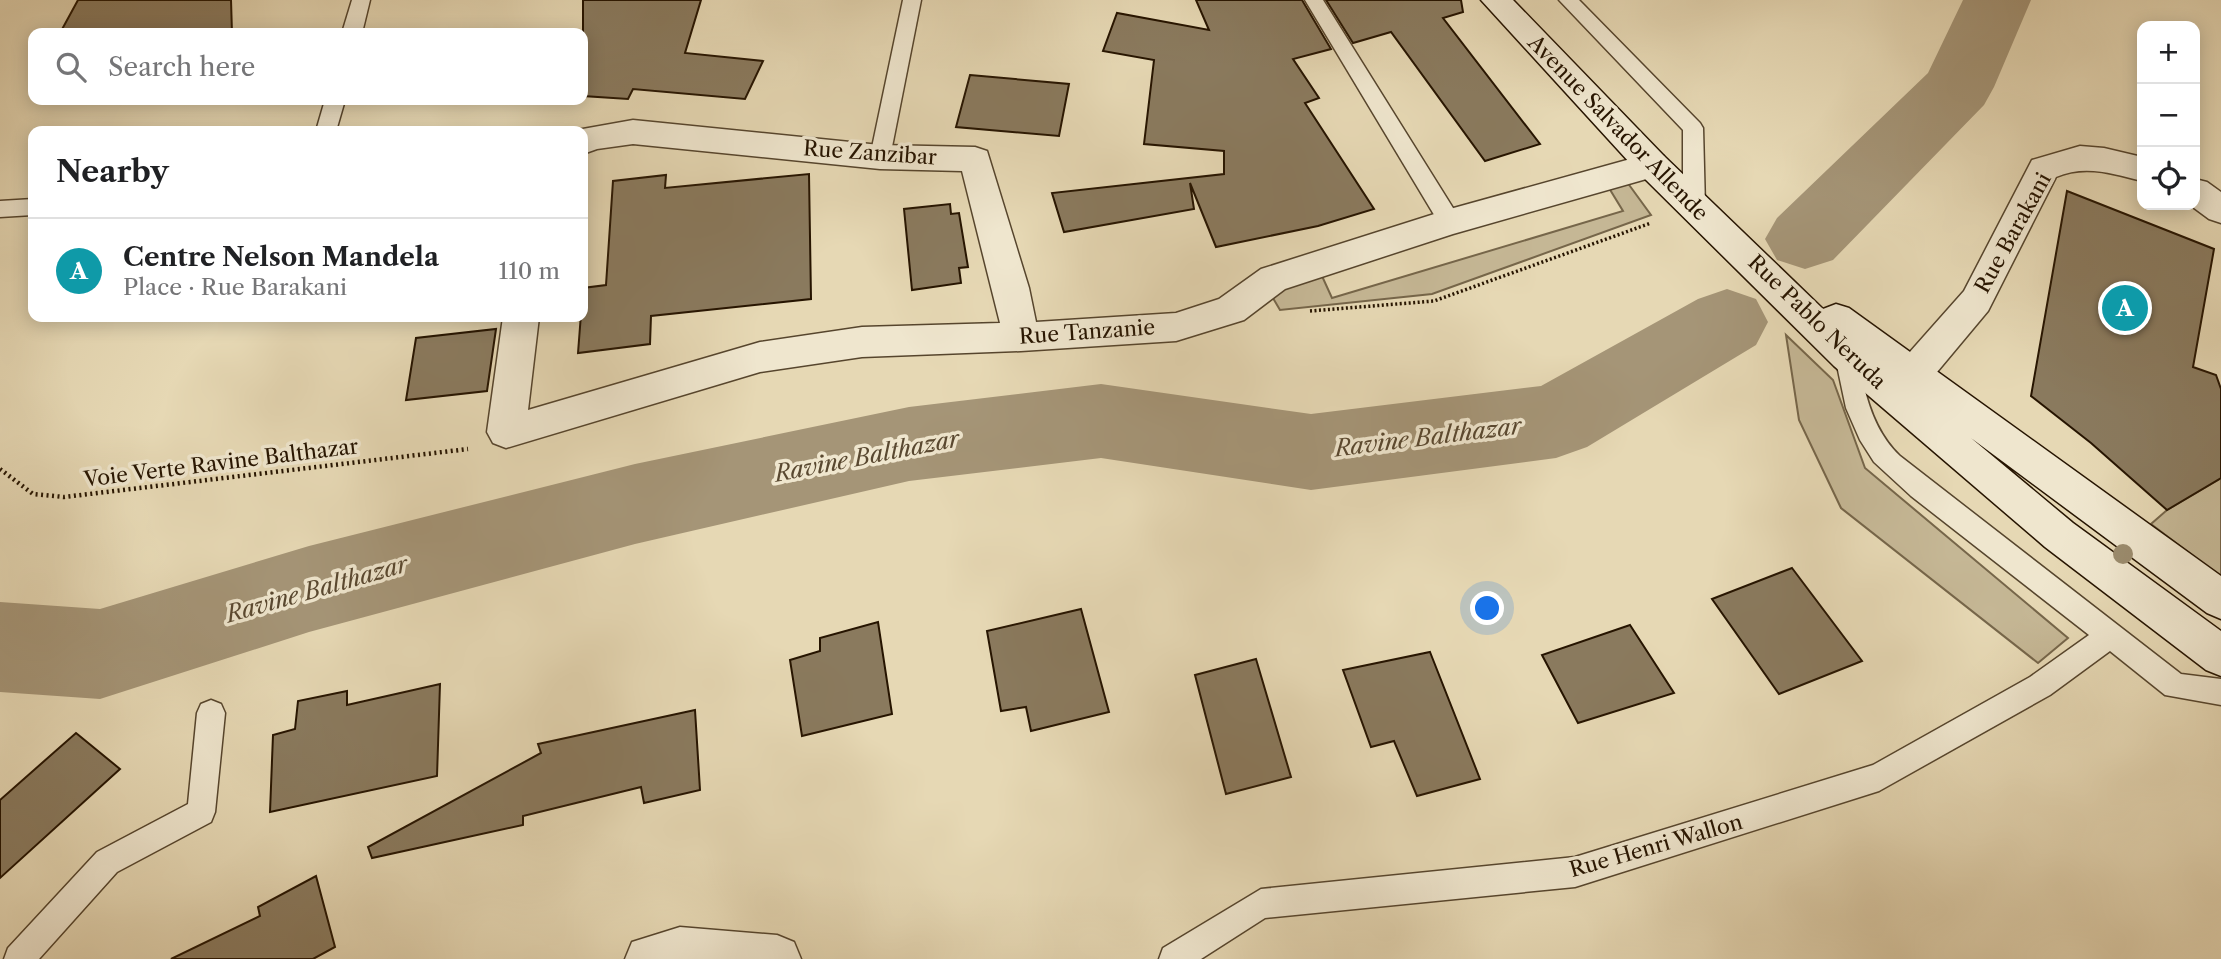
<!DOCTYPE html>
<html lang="en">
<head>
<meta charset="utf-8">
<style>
	:root { --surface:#fff; --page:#f2f2f2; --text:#202124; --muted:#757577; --line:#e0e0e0; --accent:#d93025 }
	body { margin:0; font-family:"Libre Caslon Text",serif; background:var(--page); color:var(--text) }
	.controls { position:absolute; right:21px; top:21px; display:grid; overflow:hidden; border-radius:14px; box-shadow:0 4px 18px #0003 }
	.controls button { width:63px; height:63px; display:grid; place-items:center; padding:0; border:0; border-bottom:2px solid var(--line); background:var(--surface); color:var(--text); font:35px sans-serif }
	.you { position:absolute; left:1488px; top:609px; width:24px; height:24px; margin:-18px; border:5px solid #fff; border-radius:50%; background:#1a73e8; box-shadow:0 0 0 10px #1a73e833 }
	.badge { display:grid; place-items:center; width:46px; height:46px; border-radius:50%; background:var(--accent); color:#fff; font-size:23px; font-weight:700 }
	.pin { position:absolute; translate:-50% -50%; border:4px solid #fff; box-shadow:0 2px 7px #0006 }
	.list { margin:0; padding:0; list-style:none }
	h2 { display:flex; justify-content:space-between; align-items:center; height:91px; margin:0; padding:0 28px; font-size:30px }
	h2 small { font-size:23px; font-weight:400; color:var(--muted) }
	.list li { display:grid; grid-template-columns:46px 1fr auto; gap:21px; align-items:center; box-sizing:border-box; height:105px; padding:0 28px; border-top:2px solid var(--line) }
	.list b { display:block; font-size:26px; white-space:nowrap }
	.list p { margin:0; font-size:23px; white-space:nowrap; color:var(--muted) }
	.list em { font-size:23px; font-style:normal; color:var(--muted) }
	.icon { flex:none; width:38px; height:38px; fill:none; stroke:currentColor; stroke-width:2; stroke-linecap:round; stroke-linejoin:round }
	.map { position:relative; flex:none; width:2221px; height:959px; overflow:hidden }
	.search { position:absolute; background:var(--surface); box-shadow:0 4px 18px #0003; left:28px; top:28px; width:560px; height:77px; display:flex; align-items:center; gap:18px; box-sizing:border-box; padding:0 24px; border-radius:14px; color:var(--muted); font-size:26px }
	.panel { position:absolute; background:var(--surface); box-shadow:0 4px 18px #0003; left:28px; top:126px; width:560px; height:196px; border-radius:14px }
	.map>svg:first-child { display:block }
	.green { fill:#c5b795; stroke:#76664a; stroke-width:2 }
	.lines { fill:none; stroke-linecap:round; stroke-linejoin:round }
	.river { fill:#a59577; fill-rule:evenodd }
	.building { fill:#8a7a5e; stroke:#261400; stroke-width:2 }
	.lane-casing { stroke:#56452d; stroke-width:3 }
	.street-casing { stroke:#56452d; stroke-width:3 }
	.secondary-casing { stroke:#261400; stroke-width:3 }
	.path-far1 { stroke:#261400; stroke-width:3.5; stroke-dasharray:2 2.5; stroke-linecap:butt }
	.path { stroke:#261400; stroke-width:4.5; stroke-dasharray:2 3.5; stroke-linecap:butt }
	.lane { fill:#efe6ce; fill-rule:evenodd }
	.street { fill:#efe6ce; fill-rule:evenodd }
	.secondary { fill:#efe6ce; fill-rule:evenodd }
	.tree { fill:#9b8c6e }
	.labels { text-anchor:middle; stroke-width:7; stroke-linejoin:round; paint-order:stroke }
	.street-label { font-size:21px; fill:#261400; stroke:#efe6ce }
	.water-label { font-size:23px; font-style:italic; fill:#594830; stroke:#efe6ce }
</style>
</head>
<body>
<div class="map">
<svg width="2221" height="959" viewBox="0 0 2221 959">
	<rect width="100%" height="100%" fill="#e6d8b4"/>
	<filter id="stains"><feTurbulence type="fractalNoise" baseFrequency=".00286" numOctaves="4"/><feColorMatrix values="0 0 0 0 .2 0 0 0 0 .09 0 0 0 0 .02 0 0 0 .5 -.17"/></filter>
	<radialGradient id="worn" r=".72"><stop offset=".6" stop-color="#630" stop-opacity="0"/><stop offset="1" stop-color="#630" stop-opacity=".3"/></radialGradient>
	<!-- green -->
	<g class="green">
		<polygon points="1627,182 1651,215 1432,294 1280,310 1270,293 1322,276 1332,298 1623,211 1609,188"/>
		<polygon points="1786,335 1833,380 1865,468 2068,638 2038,663 1841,508 1799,420"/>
		<polygon points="2221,478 2221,577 2151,524 2167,510"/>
	</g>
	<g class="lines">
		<!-- river -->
		<g class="river">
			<polygon points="1963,0 2031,0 1994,87 1984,105 1833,260 1805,269 1777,260 1765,239 1777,218 1928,73"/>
			<polygon points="1727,289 1756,299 1768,322 1756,345 1587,447 1556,458 1311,490 1101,458 909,481 635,544 309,632 100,699 0,692 0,602 100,609 309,546 635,464 909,407 1101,384 1311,414 1541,386 1698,299"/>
		</g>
	</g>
	<!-- building -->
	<g class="building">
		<polygon points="78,0 231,0 232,33 60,33"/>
		<polygon points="583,0 701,0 685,53 763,61 745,99 633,89 628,99 583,96"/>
		<polygon points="1196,0 1302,0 1331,49 1293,59 1319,98 1305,103 1374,209 1318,226 1216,247 1190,183 1194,209 1064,232 1052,193 1224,174 1224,151 1144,144 1154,60 1103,51 1117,13 1209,30"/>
		<polygon points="1326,0 1461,0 1463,12 1443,18 1540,144 1485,161 1391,32 1353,43"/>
		<polygon points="970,75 1069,84 1059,136 956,127"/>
		<polygon points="809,174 811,299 651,316 650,344 578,353 583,288 606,285 613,181 666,175 665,188"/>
		<polygon points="2067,191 2214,249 2193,367 2216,375 2221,389 2221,478 2167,510 2091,443 2031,396"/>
		<polygon points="950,204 951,214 959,213 968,267 959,268 961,283 912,290 904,209"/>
		<polygon points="496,329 487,391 406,400 416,338"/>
		<polygon points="1792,568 1862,661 1779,694 1712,599"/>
		<polygon points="1081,609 1109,712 1031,731 1026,707 1001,711 987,631"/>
		<polygon points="878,622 892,714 802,736 790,660 820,651 820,638"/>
		<polygon points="1630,625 1674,693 1578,723 1542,655"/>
		<polygon points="1430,652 1480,779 1417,796 1394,741 1371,747 1343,670"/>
		<polygon points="1256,659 1291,777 1226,794 1195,675"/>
		<polygon points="440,684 437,776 270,812 273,735 295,729 298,701 347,691 347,705"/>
		<polygon points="695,710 700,790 644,803 641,787 523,816 523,825 372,858 368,847 541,753 538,744"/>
		<polygon points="76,733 120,769 0,878 0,800"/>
		<polygon points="316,876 335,947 313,959 171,959 260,916 258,907"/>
	</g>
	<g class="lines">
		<defs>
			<g id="lane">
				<polygon points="352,0 370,0 362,33 342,33"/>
				<polygon points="903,0 921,0 890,157 887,162 880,165 873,162 870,157"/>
				<polygon points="1305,0 1323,0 1458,216 1461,222 1458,228 1450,230 1442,228"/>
				<polygon points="1559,0 1579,0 1700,123 1703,128 1705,207 1702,213 1694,215 1686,213 1683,207 1683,130"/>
				<polygon points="325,100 345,100 336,131 316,131"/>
				<polygon points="33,199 33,215 0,217 0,201"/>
				<path d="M1847,347L1855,349C1860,359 1861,371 1863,382C1869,410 1879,436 1900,456L2181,674L2221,679V705L2165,695L2110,651L2050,695L1879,791L1575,887L1265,918L1201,959H1159L1163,948L1261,889L1575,857L1873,765L2030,677L2089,635L1911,496L1874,462L1860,440L1846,408L1835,356L1839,349Z"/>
				<polygon points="211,700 221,704 225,713 215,812 211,822 117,872 39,959 4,959 8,948 97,852 188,804 197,713 201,704"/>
			</g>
			<g id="street">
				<polygon points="633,120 880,145 975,147 987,151 1029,288 1036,322 1176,313 1219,299 1261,269 1450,209 1652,153 1664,156 1668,165 1664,174 1453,234 1285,289 1244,320 1176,341 1021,351 862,357 760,372 506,448 493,443 487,432 503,317 539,317 528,410 760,342 862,327 1000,323 962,171 880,169 633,144 597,149 583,154 583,131 575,131 577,130"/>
				<path d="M2080,146L2104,148L2142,157V181C2114,174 2085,164 2056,177L1988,311L1927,384L1914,388L1901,384L1896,373L1901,362L1964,291L2032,160Z"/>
				<polygon points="2195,179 2207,182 2221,192 2221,223 2209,219 2190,205 2195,205"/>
				<polygon points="680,927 777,935 794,942 801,959 625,959 632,942"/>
			</g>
			<polygon id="secondary" points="1481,0 1513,0 1664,156 1823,309 1836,304 1849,308 2221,576 2221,619 2207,613 1971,438 2073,523 2221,631 2221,676 2206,670 2045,547 1834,366 1640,174"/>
		</defs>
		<!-- lane casing -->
		<use href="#lane" class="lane-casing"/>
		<!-- street casing -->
		<use href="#street" class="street-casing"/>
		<!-- secondary casing -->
		<use href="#secondary" class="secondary-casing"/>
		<!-- path-far1 -->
		<polyline class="path-far1" points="1310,311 1434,301 1651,223"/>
		<!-- path -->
		<polyline class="path" points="0,469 33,494 64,497 468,449"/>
		<!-- lane -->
		<use href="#lane" class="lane"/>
		<!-- street -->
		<use href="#street" class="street"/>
		<!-- secondary -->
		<use href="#secondary" class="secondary"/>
	</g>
	<!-- trees -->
	<circle class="tree" cx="2123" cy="554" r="10"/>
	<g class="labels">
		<!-- street labels -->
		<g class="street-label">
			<text transform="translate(1618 128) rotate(46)" y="7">Avenue Salvador Allende</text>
			<text transform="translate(870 153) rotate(4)" y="7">Rue Zanzibar</text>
			<text transform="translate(2013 233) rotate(-61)" y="7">Rue Barakani</text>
			<text transform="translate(1817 322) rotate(44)" y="7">Rue Pablo Neruda</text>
			<text transform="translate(1087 332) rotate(-4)" y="7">Rue Tanzanie</text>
			<text transform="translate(221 463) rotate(-7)" y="7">Voie Verte Ravine Balthazar</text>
			<text transform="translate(1656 846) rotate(-16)" y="7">Rue Henri Wallon</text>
		</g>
		<!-- water labels -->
		<g class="water-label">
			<text transform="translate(1428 437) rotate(-7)" y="8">Ravine Balthazar</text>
			<text transform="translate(867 456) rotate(-11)" y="8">Ravine Balthazar</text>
			<text transform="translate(317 589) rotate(-16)" y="8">Ravine Balthazar</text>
		</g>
	</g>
	<rect width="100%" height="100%" filter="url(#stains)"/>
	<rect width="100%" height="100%" fill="url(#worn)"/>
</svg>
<div class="controls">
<button>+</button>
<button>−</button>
<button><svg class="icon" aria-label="locate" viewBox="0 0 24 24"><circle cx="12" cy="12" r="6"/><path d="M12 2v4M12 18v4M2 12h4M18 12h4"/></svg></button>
</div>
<div class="you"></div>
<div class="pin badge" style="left:2125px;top:308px;background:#0f9aa8">A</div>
<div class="search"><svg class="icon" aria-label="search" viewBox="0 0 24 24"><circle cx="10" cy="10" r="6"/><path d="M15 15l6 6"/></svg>Search here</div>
<section class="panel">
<h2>Nearby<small></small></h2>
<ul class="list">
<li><span class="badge" style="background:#0f9aa8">A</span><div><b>Centre Nelson Mandela</b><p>Place · Rue Barakani</p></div><em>110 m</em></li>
</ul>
</section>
</div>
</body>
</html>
